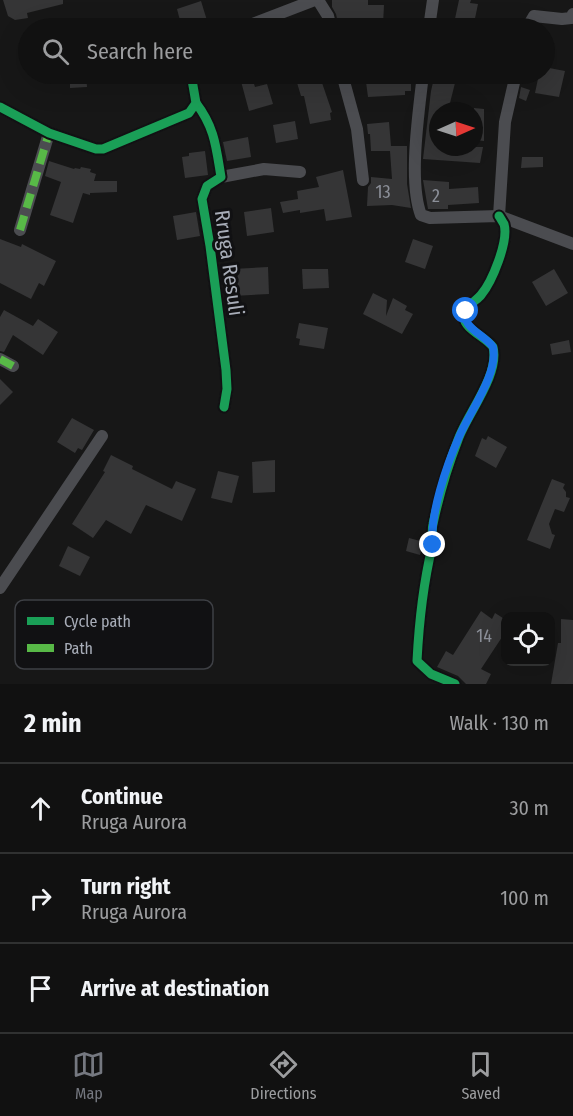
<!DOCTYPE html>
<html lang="en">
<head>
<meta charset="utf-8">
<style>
	:root { --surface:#111; --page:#1e1f1f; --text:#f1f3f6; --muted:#9c9d9f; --line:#303131; --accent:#757880 }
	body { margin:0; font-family:"Fira Sans Condensed",sans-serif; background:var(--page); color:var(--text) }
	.controls { position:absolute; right:18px; bottom:18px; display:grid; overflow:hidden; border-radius:12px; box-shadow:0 6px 24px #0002 }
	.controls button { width:54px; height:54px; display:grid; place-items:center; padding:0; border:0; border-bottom:2px solid var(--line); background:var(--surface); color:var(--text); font:30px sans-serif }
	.compass { position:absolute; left:429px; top:102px; width:54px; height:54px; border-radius:50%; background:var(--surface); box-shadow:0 6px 24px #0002; rotate:87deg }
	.stop { position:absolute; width:18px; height:18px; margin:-14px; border:4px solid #1a73e8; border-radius:50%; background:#fff }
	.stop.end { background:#1a73e8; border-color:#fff; box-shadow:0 2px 6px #0008 }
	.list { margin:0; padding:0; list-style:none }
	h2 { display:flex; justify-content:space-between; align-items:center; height:78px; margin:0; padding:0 24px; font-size:26px }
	h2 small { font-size:20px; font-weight:400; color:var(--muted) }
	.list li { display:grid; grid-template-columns:39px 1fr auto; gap:18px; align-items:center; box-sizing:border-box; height:90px; padding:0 24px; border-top:2px solid var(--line) }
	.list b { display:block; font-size:22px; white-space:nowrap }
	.list p { margin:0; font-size:20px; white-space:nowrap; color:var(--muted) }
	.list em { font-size:20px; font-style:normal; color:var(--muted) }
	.icon { flex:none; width:33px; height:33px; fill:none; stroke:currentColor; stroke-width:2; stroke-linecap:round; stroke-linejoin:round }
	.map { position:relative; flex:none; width:573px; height:684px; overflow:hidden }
	.search { position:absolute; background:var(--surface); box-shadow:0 6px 24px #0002; left:18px; right:18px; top:18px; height:66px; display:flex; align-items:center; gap:15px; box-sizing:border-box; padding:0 21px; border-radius:33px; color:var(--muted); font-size:22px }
	.sheet { height:348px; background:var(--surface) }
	nav { display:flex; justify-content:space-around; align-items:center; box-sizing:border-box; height:84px; border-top:2px solid var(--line); background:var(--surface); font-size:16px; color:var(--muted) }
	nav a { display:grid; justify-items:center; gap:3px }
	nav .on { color:var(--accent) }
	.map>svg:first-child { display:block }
	.building { fill:#353536 }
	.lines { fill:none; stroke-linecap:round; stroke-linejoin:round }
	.street { stroke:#4b4c50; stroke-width:12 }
	.quiet { stroke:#58b947; stroke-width:8; stroke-dasharray:15 8; stroke-linecap:butt }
	.cycleway-casing { stroke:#111113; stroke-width:13 }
	.cycleway { stroke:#1a9f57; stroke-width:9 }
	.route { stroke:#1a73e8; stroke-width:8 }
	.labels { text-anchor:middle; stroke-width:6; stroke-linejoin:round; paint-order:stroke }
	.number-label { font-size:18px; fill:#8b8f98 }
	.street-label { font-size:21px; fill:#a8adb8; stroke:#111113 }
	.key { fill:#111113; stroke:#3e4045; stroke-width:1.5 }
	.key-label { font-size:16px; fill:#a8adb8 }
</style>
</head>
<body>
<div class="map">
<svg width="573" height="684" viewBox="0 0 573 684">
	<rect width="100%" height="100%" fill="#171717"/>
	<!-- building -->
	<g class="building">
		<polygon points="3,0 63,0 63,4 27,13 28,18 15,20 8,16"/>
		<polygon points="332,0 368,0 368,5 384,5 383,25 359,24 359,28 339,28 336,14 332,7"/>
		<polygon points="459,0 471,0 470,3 478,4 473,28 453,28"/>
		<polygon points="201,1 209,27 182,28 177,9"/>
		<polygon points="544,67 565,71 559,97 535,93 539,74 544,74"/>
		<polygon points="70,74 86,74 87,87 70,88"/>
		<polygon points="239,74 251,74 255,87 267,84 273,104 249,111"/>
		<polygon points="303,74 319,74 332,112 330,113 331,120 310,124 304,96 301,96 295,76"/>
		<polygon points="370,74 411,74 411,91 405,91 405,95 368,97 366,82 371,81"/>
		<polygon points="434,78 455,83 448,111 438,111 438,147 483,147 480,163 423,159 431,91"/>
		<polygon points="521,87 530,90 526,101 519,98"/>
		<polygon points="474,108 484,109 484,141 474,140"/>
		<polygon points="295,121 298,139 276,143 273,125"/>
		<polygon points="389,122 391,146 407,146 407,184 411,208 392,205 367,206 368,187 371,183 371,177 392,179 390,151 371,151 370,134 368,134 367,124"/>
		<polygon points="248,137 251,157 227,161 223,142"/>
		<polygon points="205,151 208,175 185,178 182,157 189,156 189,153"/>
		<polygon points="522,157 543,157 543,167 521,168"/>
		<polygon points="49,161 74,169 75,168 80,169 81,167 91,169 90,172 96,174 94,181 117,181 117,192 90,193 90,195 83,193 73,223 50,215 61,182 45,176"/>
		<polygon points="343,170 352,217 326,221 324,209 300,213 300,210 283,213 280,202 298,199 297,191 319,187 316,177"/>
		<polygon points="423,180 449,182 449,189 478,187 479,203 448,205 448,209 428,209"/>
		<polygon points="271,208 274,232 247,236 244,212"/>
		<polygon points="196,212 200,236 177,240 173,216"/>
		<polygon points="0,239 21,247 22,244 56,261 44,286 39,283 31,299 0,283"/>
		<polygon points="413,239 433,246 425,269 405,262"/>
		<polygon points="268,267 269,294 233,296 233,269"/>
		<polygon points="302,269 328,269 329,288 303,289"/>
		<polygon points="554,269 568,293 546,306 532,282"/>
		<polygon points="373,293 387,300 386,316 393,298 407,306 405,310 413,314 402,334 363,314"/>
		<polygon points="4,310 33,326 38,319 58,332 43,355 13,335 4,352 0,351 0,317"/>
		<polygon points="299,323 328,328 324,349 299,345 300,339 296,338"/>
		<polygon points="569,340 571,352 552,355 550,344"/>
		<polygon points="0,379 13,392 0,405"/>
		<polygon points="72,418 94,430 82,450 78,448 75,453 57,442"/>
		<polygon points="488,436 507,447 496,468 475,456 482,438 486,440"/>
		<polygon points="111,455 133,466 132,469 172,489 176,481 196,489 182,521 146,505 131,534 106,520 93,538 72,524 105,472 103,471"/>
		<polygon points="275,460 275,492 253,493 252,462"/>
		<polygon points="218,471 239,476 232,503 211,498"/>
		<polygon points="552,479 565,484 563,488 566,492 566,497 570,498 564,512 555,509 549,524 552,534 555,535 550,549 527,540"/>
		<polygon points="409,538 424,542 420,555 406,551"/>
		<polygon points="68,546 90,557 80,576 59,566"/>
		<polygon points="481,611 492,619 495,613 506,620 506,631 481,669 491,674 486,684 466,684 458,676 437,667 446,651 453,655"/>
		<polygon points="561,619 573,620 573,684 551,684 558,643 561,643"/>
	</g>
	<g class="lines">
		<!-- street -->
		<g class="street">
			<polyline points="318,0 328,16 331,28"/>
			<polyline points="242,28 315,0"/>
			<polyline points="429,28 433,0"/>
			<polyline points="527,28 534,16 562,19 571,18 573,14"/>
			<polyline points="342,74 357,129 363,180"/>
			<path d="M423,74C419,111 408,181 421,215L430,218L499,216L573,244"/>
			<path d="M196,103C215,128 216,147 221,177L207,186L202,199L210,246L226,370L227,389L224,407"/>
			<polyline points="0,107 49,133 96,149 103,149 189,113 196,103 191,74"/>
			<polyline points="221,177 264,169 300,172"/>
			<polyline points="499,216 505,122 516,74"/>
			<polyline points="20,230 49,133"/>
			<polyline points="0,359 13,366"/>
			<polyline points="0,588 102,436"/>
			<path d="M455,684L431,674L417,661C419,622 423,585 432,547C434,540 431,532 433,524C439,496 447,468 458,440C467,414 500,375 493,347C486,337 464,329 464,317C464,307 476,301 481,295C492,282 509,241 504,224C503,223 500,217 499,216"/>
		</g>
		<!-- quiet -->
		<g class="quiet">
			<polyline points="20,230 49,133"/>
			<polyline points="0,359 13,366"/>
		</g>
		<defs>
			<g id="cycleway">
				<path d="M196,103C215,128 216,147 221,177L207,186L202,199L210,246L226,370L227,389L224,407"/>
				<polyline points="0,107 49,133 96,149 103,149 189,113 196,103 191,74"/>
				<path d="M455,684L431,674L417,661C419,622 423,585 432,547C434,540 431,532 433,524C439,496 447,468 458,440C467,414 500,375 493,347C486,337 464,329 464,317C464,307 476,301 481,295C492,282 509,241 504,224C503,223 500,217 499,216"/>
			</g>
		</defs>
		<!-- cycleway casing -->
		<use href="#cycleway" class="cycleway-casing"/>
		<!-- cycleway -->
		<use href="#cycleway" class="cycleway"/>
	</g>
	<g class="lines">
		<!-- route -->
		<path class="route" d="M433,545C429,516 447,464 459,437C469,413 499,373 493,347C484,334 461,328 466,311"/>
	</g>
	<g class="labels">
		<!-- number labels -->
		<g class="number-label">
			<text x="383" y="198">13</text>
			<text x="436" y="202">2</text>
			<text x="484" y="642">14</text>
		</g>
		<!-- street labels -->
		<g class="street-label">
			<text transform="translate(229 263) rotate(82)" y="7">Rruga Resuli</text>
		</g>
	</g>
	<!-- legend -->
	<rect x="15" y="600" width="198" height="69" rx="9" class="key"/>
	<rect x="27" y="617" width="27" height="8" fill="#1a9f57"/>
	<rect x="27" y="644" width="27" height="8" fill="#58b947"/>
	<g class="key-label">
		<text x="64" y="627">Cycle path</text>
		<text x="64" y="654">Path</text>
	</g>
</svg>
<div class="controls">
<button><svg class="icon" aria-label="locate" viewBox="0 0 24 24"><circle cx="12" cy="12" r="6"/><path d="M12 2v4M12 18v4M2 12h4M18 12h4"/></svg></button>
</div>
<svg class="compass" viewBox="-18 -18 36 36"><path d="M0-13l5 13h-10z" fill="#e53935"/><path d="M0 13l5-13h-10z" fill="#9c9d9f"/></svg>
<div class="stop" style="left:466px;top:311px"></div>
<div class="stop end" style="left:433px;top:545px"></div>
<div class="search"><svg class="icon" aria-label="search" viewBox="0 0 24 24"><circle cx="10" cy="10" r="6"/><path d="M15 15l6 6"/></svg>Search here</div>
</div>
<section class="sheet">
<h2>2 min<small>Walk · 130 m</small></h2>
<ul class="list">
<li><svg class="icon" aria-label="ahead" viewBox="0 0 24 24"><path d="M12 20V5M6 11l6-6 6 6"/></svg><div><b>Continue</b><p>Rruga Aurora</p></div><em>30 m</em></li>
<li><svg class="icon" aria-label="right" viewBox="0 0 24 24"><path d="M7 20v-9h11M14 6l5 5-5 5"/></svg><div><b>Turn right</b><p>Rruga Aurora</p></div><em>100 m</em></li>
<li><svg class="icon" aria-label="arrive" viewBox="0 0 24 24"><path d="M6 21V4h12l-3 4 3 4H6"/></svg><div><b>Arrive at destination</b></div></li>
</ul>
</section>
<nav>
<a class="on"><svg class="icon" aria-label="map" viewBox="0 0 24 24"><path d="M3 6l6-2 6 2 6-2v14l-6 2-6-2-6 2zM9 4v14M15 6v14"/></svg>Map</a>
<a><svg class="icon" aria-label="directions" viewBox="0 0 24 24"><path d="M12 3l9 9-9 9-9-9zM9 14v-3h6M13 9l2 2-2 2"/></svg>Directions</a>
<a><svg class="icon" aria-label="saved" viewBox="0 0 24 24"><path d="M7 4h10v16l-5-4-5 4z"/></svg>Saved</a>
</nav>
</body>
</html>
